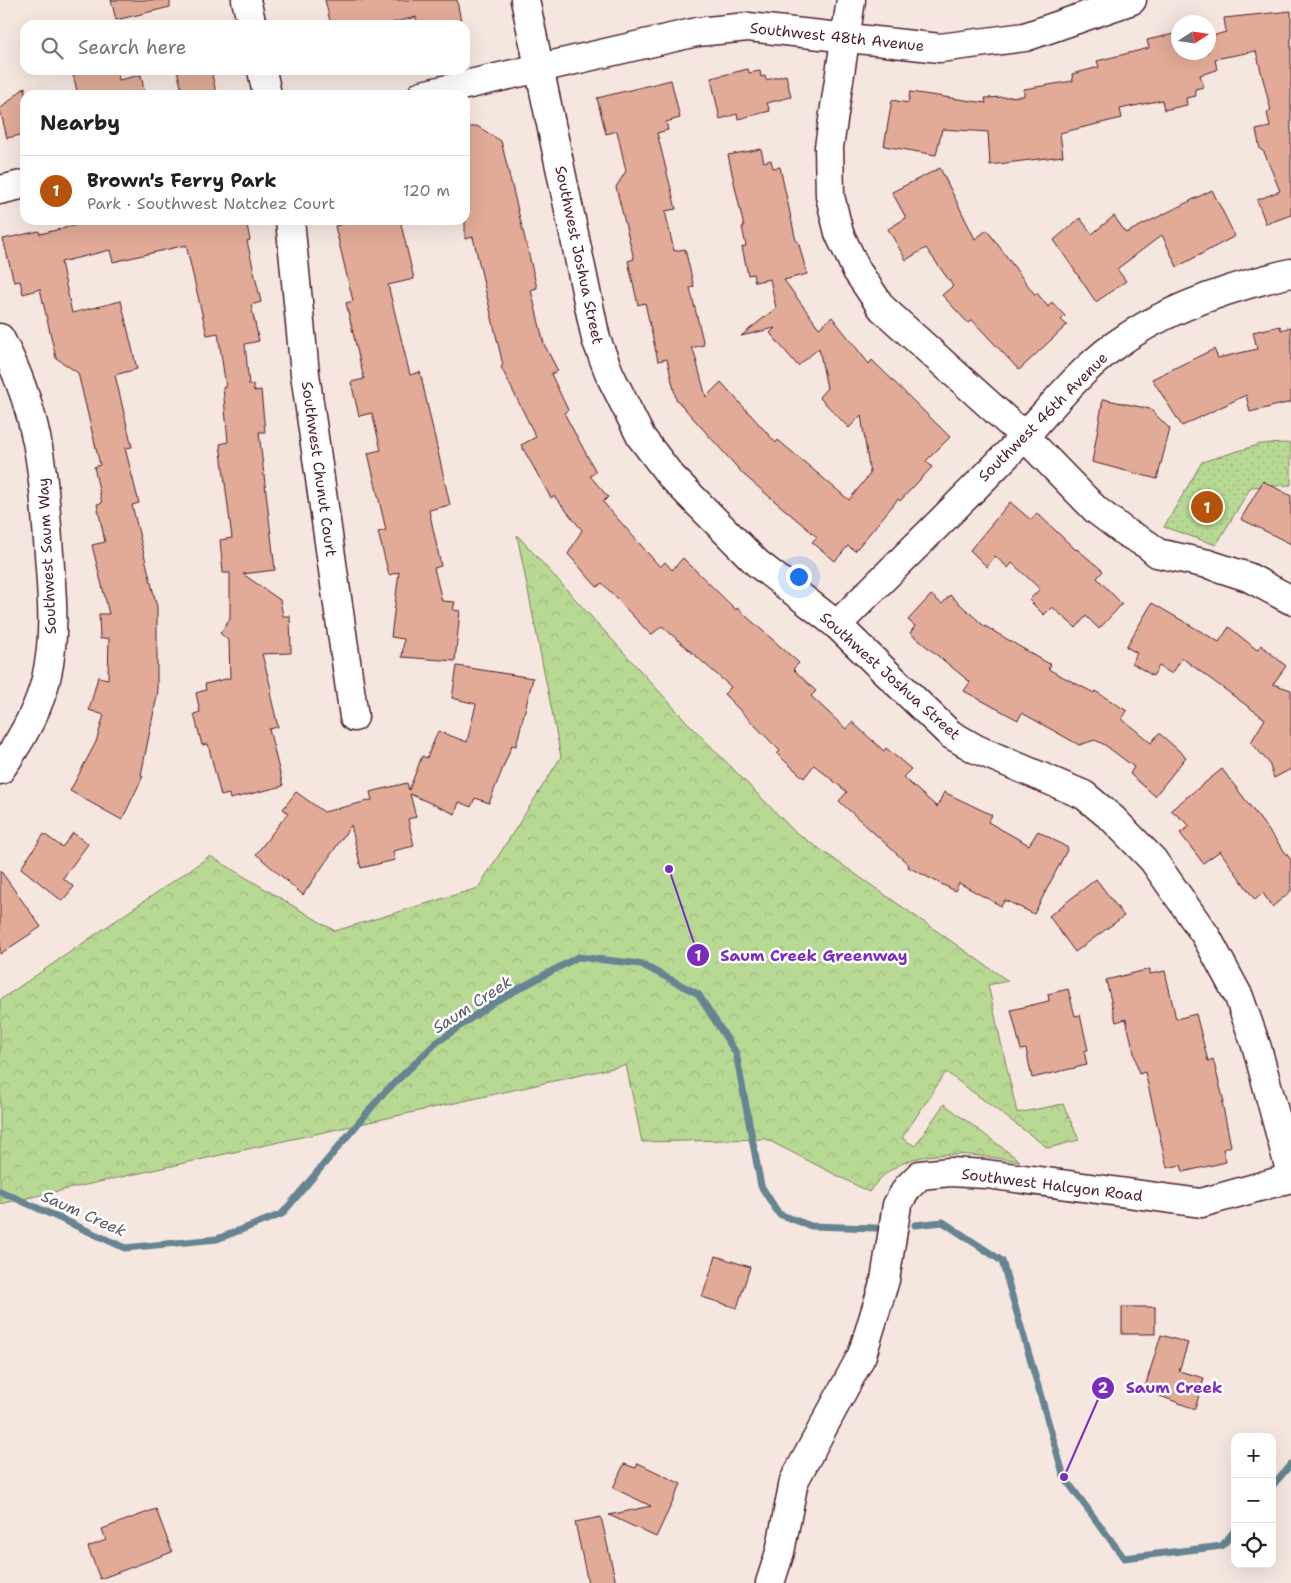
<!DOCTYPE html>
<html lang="en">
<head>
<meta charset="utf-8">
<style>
	:root { --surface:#fff; --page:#f2f2f2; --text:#202124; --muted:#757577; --line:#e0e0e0; --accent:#b45309 }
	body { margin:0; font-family:"Shantell Sans",sans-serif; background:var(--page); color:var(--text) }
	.controls { position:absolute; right:15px; bottom:15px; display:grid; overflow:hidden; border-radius:10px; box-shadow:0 5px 20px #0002 }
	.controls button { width:45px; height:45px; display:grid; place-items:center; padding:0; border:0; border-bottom:1px solid var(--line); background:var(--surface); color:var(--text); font:25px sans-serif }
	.compass { position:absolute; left:1171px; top:15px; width:45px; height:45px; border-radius:50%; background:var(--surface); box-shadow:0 5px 20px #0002; rotate:78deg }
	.you { position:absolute; left:798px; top:576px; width:18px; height:18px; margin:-12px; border:4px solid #fff; border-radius:50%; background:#1a73e8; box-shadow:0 0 0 8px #1a73e833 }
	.badge { display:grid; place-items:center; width:32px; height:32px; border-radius:50%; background:var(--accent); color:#fff; font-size:16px; font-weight:700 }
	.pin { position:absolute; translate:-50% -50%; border:2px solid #fff; box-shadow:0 1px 5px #0006 }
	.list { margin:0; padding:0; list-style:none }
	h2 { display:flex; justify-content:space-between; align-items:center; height:65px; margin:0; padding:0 20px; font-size:21px }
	h2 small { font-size:16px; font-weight:400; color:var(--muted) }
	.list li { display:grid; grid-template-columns:32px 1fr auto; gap:15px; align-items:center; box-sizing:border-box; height:70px; padding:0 20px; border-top:1px solid var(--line) }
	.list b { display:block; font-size:19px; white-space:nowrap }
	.list p { margin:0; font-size:16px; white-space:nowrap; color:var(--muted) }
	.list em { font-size:16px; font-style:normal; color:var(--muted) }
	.icon { flex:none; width:28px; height:28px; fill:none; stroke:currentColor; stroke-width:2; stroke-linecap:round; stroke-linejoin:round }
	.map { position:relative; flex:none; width:1291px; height:1583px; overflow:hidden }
	.search { position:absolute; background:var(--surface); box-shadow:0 5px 20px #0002; left:20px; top:20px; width:450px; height:55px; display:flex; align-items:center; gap:12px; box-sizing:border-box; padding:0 18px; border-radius:15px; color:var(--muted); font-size:19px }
	.panel { position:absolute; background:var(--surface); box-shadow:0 5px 20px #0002; left:20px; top:90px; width:450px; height:135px; border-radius:15px }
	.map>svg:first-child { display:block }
	.forest { fill:url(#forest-crowns); stroke:#807c5f }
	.park { fill:url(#park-dots); stroke:#807c5f }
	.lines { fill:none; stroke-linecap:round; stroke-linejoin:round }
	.stream { stroke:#668492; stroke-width:7 }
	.building { fill:#e1ab98; stroke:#4a1f2b }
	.minor-casing { stroke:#4a1f2b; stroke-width:31 }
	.minor { stroke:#fff; stroke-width:28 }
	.labels { text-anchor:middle; stroke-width:5; stroke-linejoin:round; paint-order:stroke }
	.street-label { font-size:15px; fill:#4a1f2b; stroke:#fff }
	.water-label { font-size:16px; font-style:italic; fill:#5a5a67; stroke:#fff }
	.leader { fill:none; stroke:#7b2cbf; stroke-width:2 }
	.callout-dot { fill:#7b2cbf; stroke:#fff; stroke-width:2 }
	.mark-label { font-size:15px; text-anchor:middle; font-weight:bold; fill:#fff }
	.callout-label { font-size:16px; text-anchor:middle; font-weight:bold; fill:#7b2cbf; stroke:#fff; stroke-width:5; stroke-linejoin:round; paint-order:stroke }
</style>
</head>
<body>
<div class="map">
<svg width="1291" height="1583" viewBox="0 0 1291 1583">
	<defs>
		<pattern id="forest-crowns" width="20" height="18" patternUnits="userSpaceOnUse" patternTransform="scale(1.25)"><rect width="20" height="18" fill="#b7d993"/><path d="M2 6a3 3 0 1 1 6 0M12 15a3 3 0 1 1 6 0" fill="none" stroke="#9fba7f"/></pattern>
		<pattern id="park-dots" width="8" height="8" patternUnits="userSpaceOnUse" patternTransform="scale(1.25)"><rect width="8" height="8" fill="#b7d993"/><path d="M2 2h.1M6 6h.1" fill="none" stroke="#9fba7f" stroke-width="1.8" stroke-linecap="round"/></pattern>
	</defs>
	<rect width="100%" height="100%" fill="#f6e6e0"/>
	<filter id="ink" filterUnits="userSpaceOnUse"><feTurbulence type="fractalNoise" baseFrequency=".02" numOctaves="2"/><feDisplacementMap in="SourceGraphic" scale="10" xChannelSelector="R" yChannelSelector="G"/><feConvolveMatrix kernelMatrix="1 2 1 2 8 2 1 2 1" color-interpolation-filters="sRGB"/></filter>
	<g filter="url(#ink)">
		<!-- forest -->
		<path class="forest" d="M517,535L687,722L794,831L1008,981L988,985L1017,1113L1063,1104L1079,1140L1048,1148L946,1072L902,1138L915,1146L944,1104L1020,1161C967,1155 905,1140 869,1192L766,1139L642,1142L626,1065L0,1204V1000L210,856L335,931L478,888L561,757Z"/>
		<!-- park -->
		<polygon class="park" points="1291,443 1291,485 1251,487 1216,545 1164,527 1202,462 1261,444"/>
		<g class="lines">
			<!-- stream -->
			<g class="stream">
				<polyline points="0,1191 125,1248 217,1239 282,1214 382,1095 436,1043 494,1002 578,957 641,964 698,994 736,1053 761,1186 779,1214 811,1226 876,1228"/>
				<polyline points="915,1225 943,1222 1002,1261 1064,1477 1124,1558 1222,1546 1235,1530"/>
				<polyline points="1272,1486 1291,1464"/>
			</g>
		</g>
		<!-- building -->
		<g class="building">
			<polygon points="111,0 170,0 170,7 116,20"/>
			<polygon points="325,0 457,0 461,22 449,25 417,25 416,17 384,25 331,25"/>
			<polygon points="1291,11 1291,215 1266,224 1257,200 1280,191 1264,152 1260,149 1256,130 1270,127 1267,112 1271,111 1256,51 1215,59 1217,70 1200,75 1204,87 1195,89 1196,96 1186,98 1187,105 1164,110 1162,100 1120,109 1122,118 1060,133 1063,156 990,165 988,132 942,129 936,155 884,146 892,100 908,103 910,92 986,103 985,98 1024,96 1024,89 1073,81 1072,74 1099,67 1097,61 1149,48 1147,40 1178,33 1178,52 1208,52 1208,37 1226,32 1224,18"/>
			<polygon points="748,69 749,73 760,71 761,77 765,76 766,80 786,75 791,97 767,103 770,111 738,119 737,114 720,119 711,78"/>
			<polygon points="72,70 117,70 119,80 141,75 145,95 78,95"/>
			<polygon points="177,70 211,70 216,92 205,95 183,95"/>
			<polygon points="671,80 680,118 666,122 668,130 657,133 676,209 665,211 674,251 685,249 694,287 690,288 704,345 691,348 694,352 706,397 721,382 776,443 778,440 849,500 870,474 861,415 849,428 819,397 827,388 819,348 798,366 770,333 775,328 741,336 776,308 770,279 755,282 753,274 748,275 742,247 746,246 742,227 744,227 728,155 761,149 764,162 771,160 773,168 780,167 796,241 798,241 807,274 784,280 819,328 832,317 869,364 872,360 950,437 926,461 932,467 900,501 898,499 855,551 848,546 835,561 812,542 817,537 744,475 676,399 667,359 658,361 645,303 638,305 628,261 634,259 616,187 626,171 617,131 606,134 597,98"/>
			<polygon points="25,87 25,134 7,138 0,109"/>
			<polygon points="477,126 501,141 537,288 531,290 544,344 558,371 551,374 568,410 564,413 596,472 590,476 608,497 603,502 660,567 665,562 672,570 683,558 736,610 737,608 799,663 793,669 816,691 811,696 846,729 852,722 884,751 886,748 911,769 903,777 937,807 944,792 992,815 988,822 1029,845 1038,831 1068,848 1034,914 1005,900 1001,906 959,883 955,891 908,867 909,865 839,801 847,792 814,765 804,778 777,754 780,751 724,694 731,687 662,626 651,635 602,583 597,587 568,554 582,530 554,496 551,498 521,445 536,437 501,367 503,365 473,237 465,239 465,128"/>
			<polygon points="940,168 975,239 987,230 1035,295 1037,293 1048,307 1052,302 1065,316 1061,320 1067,325 1019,370 972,320 968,323 942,295 953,286 926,248 906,260 888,229 906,218 892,192"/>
			<polygon points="1212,190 1235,236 1177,267 1162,235 1117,269 1126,281 1096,302 1054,240 1080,218 1092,234 1114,216 1126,233"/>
			<polygon points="89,220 246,220 250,240 247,241 261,302 251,305 259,341 245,344 249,385 253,384 254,391 261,390 265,432 259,432 275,570 243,574 280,600 283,616 290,616 291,653 262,654 272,692 270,693 278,727 269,729 283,786 230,799 229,794 221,796 208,744 202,745 194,714 200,712 196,693 206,690 205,684 230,678 229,641 220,633 230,619 230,573 223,573 220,540 232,538 220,444 228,442 223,387 226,387 218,333 207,335 186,245 113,262 110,250 61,262 72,313 121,301 137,369 115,375 132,447 125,448 139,503 132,505 157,607 157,690 158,691 141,775 143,776 122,820 70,791 96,742 104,715 89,710 98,677 108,679 109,638 100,639 99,614 109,614 92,545 105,542 97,504 102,503 94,467 100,465 78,373 56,358 40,289 23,294 20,281 14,282 3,239 39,231 40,234 89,222"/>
			<polygon points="359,220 400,220 414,279 388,285 410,375 420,372 450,505 429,510 441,566 434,568 442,601 455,602 453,610 460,611 455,661 402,657 404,639 391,637 399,572 389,575 378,532 386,530 368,453 381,450 372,413 359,416 351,382 364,379 346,303 353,301 335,226"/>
			<polygon points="1280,326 1281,330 1291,327 1291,402 1250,412 1246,395 1182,426 1152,379 1214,349 1218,358 1257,349 1253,332"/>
			<polygon points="1103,399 1150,409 1170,429 1157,479 1092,462"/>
			<polygon points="1263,481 1291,496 1291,544 1241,519"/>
			<polygon points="1010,502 1031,520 1037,513 1076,550 1077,549 1103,571 1097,578 1122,604 1099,629 1086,616 1076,628 1052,607 1044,615 1029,600 1040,589 1012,563 1008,568 995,556 987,567 970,550"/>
			<polygon points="931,595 942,604 950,595 983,625 1051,665 1048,669 1094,693 1095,691 1127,711 1122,719 1151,743 1159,733 1186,757 1155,796 1130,774 1134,767 1105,745 1095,740 1079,745 1022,713 1018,720 964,691 970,682 910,633 915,626 908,620"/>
			<polygon points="1152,603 1219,642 1229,627 1257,650 1261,645 1286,666 1273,684 1291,690 1291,769 1274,778 1269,763 1251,742 1265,719 1182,658 1172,674 1159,666 1153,676 1132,663 1137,653 1126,647"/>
			<polygon points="457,666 533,678 516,746 512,745 489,803 475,798 471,807 459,802 455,814 410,794 416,817 408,819 414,846 393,851 395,860 361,868 351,825 303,895 256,854 288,813 283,809 296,792 324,812 372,800 370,792 407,783 409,790 422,756 427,758 438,731 467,742 476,704 452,698"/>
			<polygon points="1222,769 1291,860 1291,891 1272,907 1263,893 1255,900 1220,851 1203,863 1180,833 1190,826 1171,810"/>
			<polygon points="73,833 88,844 63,878 74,887 62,901 21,868 44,834 62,847"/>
			<polygon points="0,870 41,927 0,954"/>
			<polygon points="1096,879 1124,916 1075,952 1049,916"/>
			<polygon points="1150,969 1150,974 1165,971 1176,1019 1196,1014 1208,1061 1213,1059 1224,1102 1222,1102 1231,1146 1223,1149 1226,1162 1183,1172 1181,1165 1167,1168 1145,1072 1139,1074 1126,1019 1116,1022 1106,980"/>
			<polygon points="1068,989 1075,1016 1080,1015 1088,1050 1084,1051 1087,1065 1032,1078 1026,1049 1021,1050 1011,1010 1049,1001 1048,994"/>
			<polygon points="716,1256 750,1267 737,1308 702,1297"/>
			<rect x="1122" y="1307" width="33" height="27"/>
			<polygon points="1161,1335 1188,1343 1179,1371 1204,1378 1195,1409 1144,1390"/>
			<polygon points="638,1463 681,1484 656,1537 609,1515 651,1506 613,1488 624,1464 636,1468"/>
			<polygon points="156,1509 172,1552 100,1579 88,1547 106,1540 102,1529"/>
			<polygon points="601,1517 616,1583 588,1583 575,1522"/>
		</g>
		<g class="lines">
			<defs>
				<g id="minor">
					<polyline points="246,0 252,25"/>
					<polyline points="525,0 596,339 610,375 641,437 670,475 757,563 837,625 950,734 976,749 1084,795 1113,819 1153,860 1206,936 1239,997 1257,1048 1291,1174"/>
					<polyline points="851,0 829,147 830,196 839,233 857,271 882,308 1024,436 1096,510 1125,532 1148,545 1157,553 1208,564 1248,577 1291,600"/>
					<polyline points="262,70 267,95"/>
					<polyline points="422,95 697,32 748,27 940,48 1025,37 1132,0"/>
					<polyline points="0,190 25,184"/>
					<polyline points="290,220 305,374 354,717"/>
					<path d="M0,338C40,414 43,470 49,554C52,596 56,637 46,679C38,712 20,742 0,770"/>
					<path d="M837,625C899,562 963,501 1024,437C1052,406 1080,371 1114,346C1165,308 1230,287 1291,273"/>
					<polyline points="770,1583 780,1552 794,1481 862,1355 885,1280 897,1205 907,1188 920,1175 950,1172 986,1174 1201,1203 1291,1178"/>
				</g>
			</defs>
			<!-- minor casing -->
			<use href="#minor" class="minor-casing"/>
			<!-- minor -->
			<use href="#minor" class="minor"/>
		</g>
	</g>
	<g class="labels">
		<!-- street labels -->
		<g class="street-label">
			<text transform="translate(837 37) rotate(6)" y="5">Southwest 48th Avenue</text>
			<text transform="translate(579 255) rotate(78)" y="5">Southwest Joshua Street</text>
			<text transform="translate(1043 417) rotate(-45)" y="5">Southwest 46th Avenue</text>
			<text transform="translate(319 469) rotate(82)" y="5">Southwest Chunut Court</text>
			<text transform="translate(47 556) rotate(-93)" y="5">Southwest Saum Way</text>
			<text transform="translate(890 676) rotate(42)" y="5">Southwest Joshua Street</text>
			<text transform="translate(1052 1185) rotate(7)" y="5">Southwest Halcyon Road</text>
		</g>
		<!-- water labels -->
		<g class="water-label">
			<text transform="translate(472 1004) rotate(-33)" y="6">Saum Creek</text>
			<text transform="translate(84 1213) rotate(24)" y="6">Saum Creek</text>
		</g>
	</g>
	<!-- callouts -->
	<path class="leader" d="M669 869L698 955M1064 1477L1103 1388"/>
	<g class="callout-dot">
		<circle cx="669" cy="869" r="5"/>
		<circle cx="1064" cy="1477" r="5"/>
		<circle cx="698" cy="955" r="12"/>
		<circle cx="1103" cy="1388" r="12"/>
	</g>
	<g class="mark-label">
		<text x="698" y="961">1</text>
		<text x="1103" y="1393">2</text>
	</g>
	<g class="callout-label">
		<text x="814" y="961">Saum Creek Greenway</text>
		<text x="1174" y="1393">Saum Creek</text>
	</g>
</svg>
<div class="controls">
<button>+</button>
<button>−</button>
<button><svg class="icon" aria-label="locate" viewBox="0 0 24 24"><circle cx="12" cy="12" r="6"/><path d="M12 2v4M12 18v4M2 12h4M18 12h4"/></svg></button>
</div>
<svg class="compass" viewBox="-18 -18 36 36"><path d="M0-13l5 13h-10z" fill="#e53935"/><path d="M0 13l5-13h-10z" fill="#757577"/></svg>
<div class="you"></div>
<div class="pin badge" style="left:1207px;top:507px">1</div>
<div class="search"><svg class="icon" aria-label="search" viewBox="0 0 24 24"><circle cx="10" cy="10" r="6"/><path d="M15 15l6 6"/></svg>Search here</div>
<section class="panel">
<h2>Nearby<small></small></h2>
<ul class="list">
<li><span class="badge">1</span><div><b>Brown's Ferry Park</b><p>Park · Southwest Natchez Court</p></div><em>120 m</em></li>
</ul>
</section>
</div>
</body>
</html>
